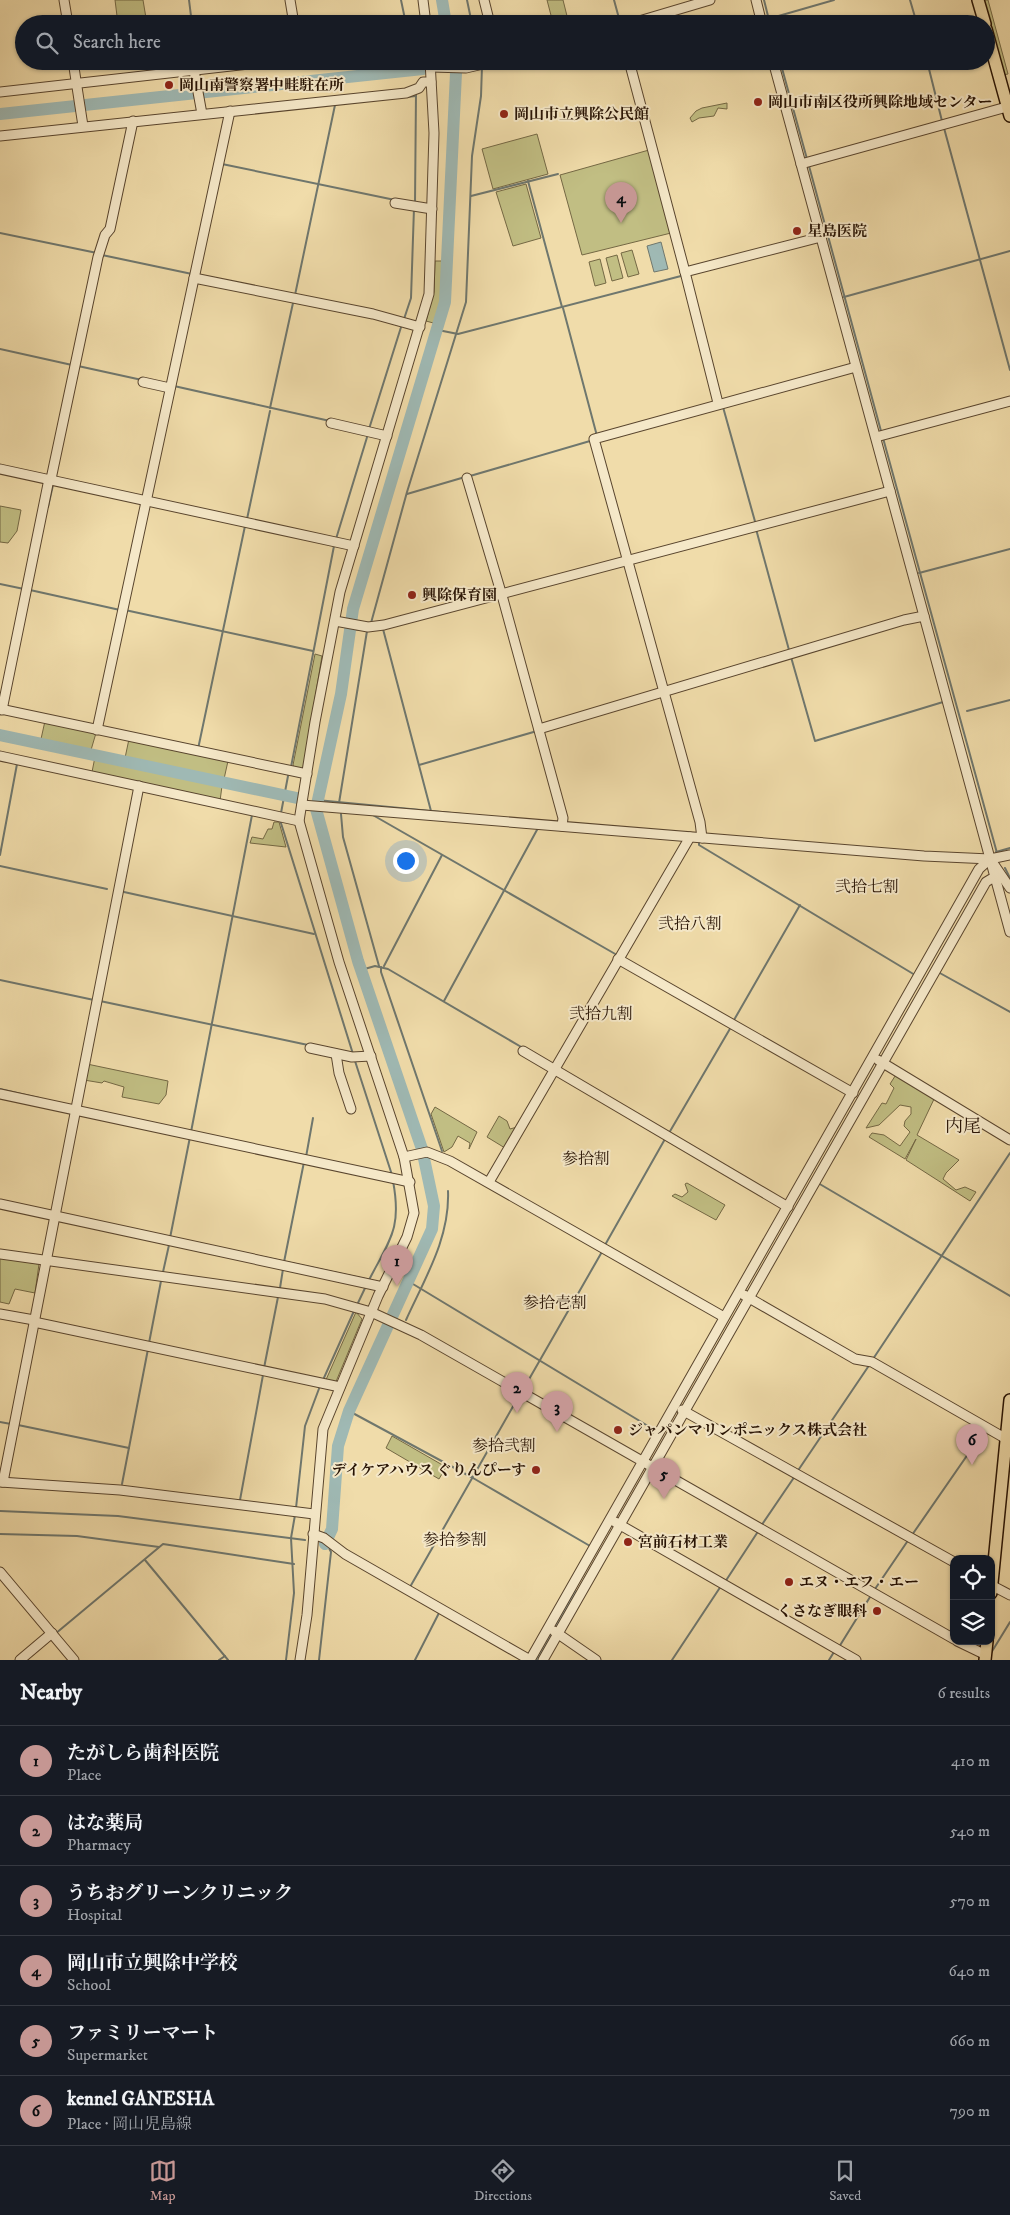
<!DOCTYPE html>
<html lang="en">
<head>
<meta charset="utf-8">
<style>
	:root { --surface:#171b24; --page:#20242c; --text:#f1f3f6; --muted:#9ea1a6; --line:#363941; --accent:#c59692 }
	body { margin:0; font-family:"IM FELL DW Pica","Noto Serif JP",serif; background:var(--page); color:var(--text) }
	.controls { position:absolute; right:15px; bottom:15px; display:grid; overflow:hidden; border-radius:10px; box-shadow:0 1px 4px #0004 }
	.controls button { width:45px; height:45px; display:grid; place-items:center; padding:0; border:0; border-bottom:1px solid var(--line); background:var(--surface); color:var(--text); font:25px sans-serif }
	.you { position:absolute; left:405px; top:860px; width:18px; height:18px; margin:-12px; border:4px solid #fff; border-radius:50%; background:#1a73e8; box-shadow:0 0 0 8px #1a73e833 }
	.badge { display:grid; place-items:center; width:32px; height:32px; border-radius:50%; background:var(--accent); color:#111; font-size:16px; font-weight:700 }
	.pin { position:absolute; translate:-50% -41px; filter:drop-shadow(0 1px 2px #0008) }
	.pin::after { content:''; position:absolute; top:26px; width:18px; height:15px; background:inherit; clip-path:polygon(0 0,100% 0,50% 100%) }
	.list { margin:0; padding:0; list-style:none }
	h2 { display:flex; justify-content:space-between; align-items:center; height:65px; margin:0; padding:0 20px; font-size:21px }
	h2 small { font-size:16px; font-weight:400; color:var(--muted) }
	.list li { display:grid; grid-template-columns:32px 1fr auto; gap:15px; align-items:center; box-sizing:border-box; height:70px; padding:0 20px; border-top:1px solid var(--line) }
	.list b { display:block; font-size:19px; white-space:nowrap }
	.list p { margin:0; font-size:16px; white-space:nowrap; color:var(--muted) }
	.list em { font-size:16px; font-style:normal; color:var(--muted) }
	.icon { flex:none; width:28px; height:28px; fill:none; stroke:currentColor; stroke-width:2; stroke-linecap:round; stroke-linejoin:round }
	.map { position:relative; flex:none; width:1010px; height:1660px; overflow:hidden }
	.search { position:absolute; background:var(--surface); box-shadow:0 1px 4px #0004; left:15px; right:15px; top:15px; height:55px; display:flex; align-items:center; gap:12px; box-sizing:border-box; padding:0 18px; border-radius:28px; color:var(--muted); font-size:19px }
	.sheet { height:485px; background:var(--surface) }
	nav { display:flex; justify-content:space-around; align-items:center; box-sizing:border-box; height:70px; border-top:1px solid var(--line); background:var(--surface); font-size:14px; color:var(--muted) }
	nav a { display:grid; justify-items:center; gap:2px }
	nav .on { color:var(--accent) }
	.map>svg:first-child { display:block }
	.green { fill:#c1be83; stroke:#746844 }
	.water { fill:#9fb9b4; stroke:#6f776e }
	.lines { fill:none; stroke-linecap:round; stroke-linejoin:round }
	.stream { stroke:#6f776e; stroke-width:2 }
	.river { stroke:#9fb9b4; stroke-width:12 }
	.minor-casing { stroke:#59452e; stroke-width:11 }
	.major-casing { stroke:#271304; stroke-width:14 }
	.minor { stroke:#f5e8c8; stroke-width:9 }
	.major { stroke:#f0dcaa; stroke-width:11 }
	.poi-dot { fill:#8f2418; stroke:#f5e8c8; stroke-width:2 }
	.labels { text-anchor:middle; stroke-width:4; stroke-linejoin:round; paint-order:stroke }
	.poi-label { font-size:15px; font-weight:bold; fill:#271304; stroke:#f5e8c8; text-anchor:start }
	.neighbourhood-label { font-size:16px; fill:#271304; stroke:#f5e8c8 }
	.quarter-label { font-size:18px; fill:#271304; stroke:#f5e8c8 }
</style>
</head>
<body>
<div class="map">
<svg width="1010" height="1660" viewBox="0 0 1010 1660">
	<rect width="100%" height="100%" fill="#f0dcaa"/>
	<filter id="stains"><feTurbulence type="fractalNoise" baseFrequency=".004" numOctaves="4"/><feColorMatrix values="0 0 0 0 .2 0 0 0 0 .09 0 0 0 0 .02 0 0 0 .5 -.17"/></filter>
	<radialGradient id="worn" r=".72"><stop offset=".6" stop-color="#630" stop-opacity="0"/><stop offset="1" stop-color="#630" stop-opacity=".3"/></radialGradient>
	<!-- green -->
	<g class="green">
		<polygon points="115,0 143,0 147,24 118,24"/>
		<polygon points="547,0 563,0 569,24 562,24 561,21 553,23"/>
		<polygon points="982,0 988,0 1008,74 1003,75"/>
		<polygon points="727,103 727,109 718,108 714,116 699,118 692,122 690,118 696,111 702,108"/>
		<polygon points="537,134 548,174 493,189 482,149"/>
		<polygon points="649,150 671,233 582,255 560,175"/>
		<polygon points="526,184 541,238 513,246 496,192"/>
		<polygon points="632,250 639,274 628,277 621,253"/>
		<polygon points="617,255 623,278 612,281 606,258"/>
		<polygon points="600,259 606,283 595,286 589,262"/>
		<polygon points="435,261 446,261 445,289 437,324 426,321 434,292"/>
		<polygon points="0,506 21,510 17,531 8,543 0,542"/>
		<polygon points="315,654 322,656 303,770 295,769 293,765"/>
		<polygon points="45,721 96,733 91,750 41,739"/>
		<polygon points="129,739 228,761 224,779 125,758"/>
		<polygon points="95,757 222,786 220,801 92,772"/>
		<polygon points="274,822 279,822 286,847 250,843 252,837 263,839 268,829 272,829"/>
		<polygon points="87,1064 168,1081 166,1095 159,1104 122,1097 124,1087 104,1081 102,1083 84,1080"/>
		<polygon points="897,1073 935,1097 917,1135 959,1160 946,1173 943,1179 956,1190 965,1187 976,1192 970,1201 906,1160 916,1139 905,1159 869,1137 872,1133 884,1135 900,1146 910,1132 904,1126 905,1121 911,1114 911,1107 900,1105 879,1125 866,1128 882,1103 886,1104 894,1088 890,1084"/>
		<polygon points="435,1107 477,1132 469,1149 470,1143 458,1136 452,1147 444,1152 431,1114"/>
		<polygon points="499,1116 507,1121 510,1129 517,1127 505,1148 487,1137"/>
		<polygon points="687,1183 725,1205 716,1220 672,1196 675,1194 682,1197 688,1192 685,1184"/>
		<polygon points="0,1258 39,1264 35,1293 15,1289 9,1304 0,1302"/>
		<polygon points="356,1312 362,1319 335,1384 325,1382"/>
		<polygon points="392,1436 446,1467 439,1479 386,1448"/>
	</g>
	<!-- water -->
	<polygon class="water" points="661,242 668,269 654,272 647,246"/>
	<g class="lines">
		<!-- stream -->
		<g class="stream">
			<polyline points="189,0 192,24"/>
			<polyline points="401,0 406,24"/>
			<polyline points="467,0 472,24"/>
			<polyline points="614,0 620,22"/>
			<polyline points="764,0 770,24"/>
			<polyline points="910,0 917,24"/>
			<polyline points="775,17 834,0"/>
			<polyline points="614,24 628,20"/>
			<polyline points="198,61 198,64"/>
			<polyline points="780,61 807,159"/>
			<polyline points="927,61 942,121"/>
			<polyline points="406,97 416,96"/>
			<polyline points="944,128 1010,370"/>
			<polyline points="222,164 395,200"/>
			<polyline points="809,166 881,431"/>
			<polyline points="528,181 562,307"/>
			<polyline points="471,196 558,174"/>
			<polyline points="415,203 416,93"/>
			<polyline points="0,233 97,253"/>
			<polyline points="102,255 192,274"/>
			<polyline points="295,295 335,105"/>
			<polyline points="844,297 1010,251"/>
			<polyline points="563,308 597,436"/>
			<polyline points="404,319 411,298 414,208"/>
			<polyline points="438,330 458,334 681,276"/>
			<polyline points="0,349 72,365"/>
			<polyline points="78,366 142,380"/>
			<polyline points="174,386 330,421"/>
			<polyline points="723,407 756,525"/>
			<polyline points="270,408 293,303"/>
			<polyline points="369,429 402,324"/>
			<polyline points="883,438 997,853"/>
			<polyline points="470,476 590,441"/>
			<polyline points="407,494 465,477"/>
			<polyline points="48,507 53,485"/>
			<polyline points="247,519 270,411"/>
			<polyline points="756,529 789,650"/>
			<polyline points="336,539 368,434"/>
			<polyline points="919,573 1010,549"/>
			<polyline points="0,584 24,589"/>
			<polyline points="30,590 120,610"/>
			<polyline points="125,610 313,651"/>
			<polyline points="371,623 407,492 466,302 472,156 481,96 482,66"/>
			<polyline points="351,629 361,630"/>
			<polyline points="383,629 431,811"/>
			<polyline points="791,657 815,741 943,702"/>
			<polyline points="967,711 1010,700"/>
			<polyline points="198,749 245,526"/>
			<polyline points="419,765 537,731"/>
			<polyline points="291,767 334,546"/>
			<polyline points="317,800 462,814"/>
			<polyline points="339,803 367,631"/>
			<polyline points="281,813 288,776"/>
			<polyline points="341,814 343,837 379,966"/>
			<polyline points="371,814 617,955"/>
			<polyline points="280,820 353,1054"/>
			<polyline points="699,841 699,845 915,975"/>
			<polyline points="996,852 1010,848"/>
			<polyline points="0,855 17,764"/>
			<polyline points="0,866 107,889"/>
			<polyline points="1005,868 1010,878"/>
			<polyline points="124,892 314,934"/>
			<polyline points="384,966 442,855"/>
			<polyline points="381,967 381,972 442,1151"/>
			<polyline points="361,970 375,966 388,969 523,1048"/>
			<polyline points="938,972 1010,1012"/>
			<polyline points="0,980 94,1000"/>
			<polyline points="100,1001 308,1045"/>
			<polyline points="444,1001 538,828"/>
			<polyline points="734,1020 800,905"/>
			<polyline points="355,1061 392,1175"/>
			<polyline points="0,1089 39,1098"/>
			<polyline points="191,1132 252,815"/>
			<polyline points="669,1133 731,1027"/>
			<polyline points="306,1157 313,1118"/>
			<polyline points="818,1183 1010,1296"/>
			<polyline points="170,1238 190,1137"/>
			<polyline points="605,1245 665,1139"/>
			<polyline points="240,1252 370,1280"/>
			<polyline points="284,1262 304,1162"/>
			<polyline points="163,1272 169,1245"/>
			<path d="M369,1280C390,1239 402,1229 393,1181"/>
			<polyline points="408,1281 653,1429"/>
			<polyline points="280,1288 283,1269"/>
			<polyline points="357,1305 366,1286"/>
			<path d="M406,1320C425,1278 450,1238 448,1191"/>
			<polyline points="149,1343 161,1281"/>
			<polyline points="873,1359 1010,1153"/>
			<polyline points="264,1368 278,1297"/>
			<polyline points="323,1380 354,1311"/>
			<polyline points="524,1388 603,1250"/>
			<polyline points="349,1411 473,1478 590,1546"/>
			<polyline points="0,1422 11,1424"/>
			<polyline points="18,1425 129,1448"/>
			<polyline points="797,1472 870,1364"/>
			<polyline points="122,1484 148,1349"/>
			<polyline points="240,1500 263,1375"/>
			<polyline points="296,1508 305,1426 320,1386"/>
			<polyline points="0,1511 118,1516 305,1540"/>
			<polyline points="761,1526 795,1476"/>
			<polyline points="0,1534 77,1536 159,1547"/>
			<polyline points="912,1535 984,1431"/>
			<polyline points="319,1541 328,1546 331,1552 319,1660"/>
			<polyline points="145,1560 228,1660"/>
			<polyline points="725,1582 759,1530"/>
			<polyline points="410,1587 519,1396"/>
			<polyline points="875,1589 909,1539"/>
			<polyline points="55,1634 163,1544 294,1564"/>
			<polyline points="839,1647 870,1597"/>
			<polyline points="991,1653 1010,1622"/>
			<polyline points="219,1660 225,1656"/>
			<polyline points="286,1660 294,1593 291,1538 295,1515"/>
			<polyline points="415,1660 440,1611"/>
			<polyline points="672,1660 721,1586"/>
			<polyline points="829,1660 834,1652"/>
		</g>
		<!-- river -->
		<g class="river">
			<polyline points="442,0 446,24"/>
			<polyline points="0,114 423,69"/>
			<polyline points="0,735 297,798"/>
			<polyline points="325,1544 332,1529 338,1446 349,1411 432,1229 434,1206 422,1149 358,961 316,809 341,694 353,609 445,302 456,73 454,61"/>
			<polyline points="538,1660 574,1596"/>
		</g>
		<defs>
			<g id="minor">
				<polyline points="64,0 68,24"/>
				<polyline points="290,0 294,24"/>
				<polyline points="423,0 426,24"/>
				<polyline points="484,0 490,24"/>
				<polyline points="756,0 762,24"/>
				<polyline points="629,24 710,0"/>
				<polyline points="73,61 83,126"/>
				<polyline points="629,61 685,272"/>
				<polyline points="773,61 1010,932"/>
				<polyline points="431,67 466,68 496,61"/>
				<polyline points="194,70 202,114"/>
				<polyline points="0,92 276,61"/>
				<polyline points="0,136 406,93 419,88 423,82 431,82"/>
				<polyline points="801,164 1010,106"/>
				<polyline points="395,203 432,209"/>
				<polyline points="194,278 373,314 420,327"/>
				<polyline points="143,382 170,388"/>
				<polyline points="718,403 685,272 821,237"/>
				<polyline points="331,423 387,436"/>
				<polyline points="876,437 1010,401"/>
				<polyline points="0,469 354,546"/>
				<polyline points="467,478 503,599 563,818 562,826"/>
				<polyline points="51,479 98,257 105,235 110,229 133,121"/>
				<polyline points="335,621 368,627 384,625 890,491"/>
				<polyline points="0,709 307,774"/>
				<polyline points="2,710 49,479"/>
				<polyline points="539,729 904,620 924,616"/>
				<polyline points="97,730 230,111"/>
				<polyline points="0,756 299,821"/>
				<polyline points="302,805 924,856 990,859 1010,855"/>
				<polyline points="702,838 700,822 594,439 856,367"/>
				<polyline points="993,863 1010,888"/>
				<polyline points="618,959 853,1093"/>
				<polyline points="310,1048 352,1057 371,1056"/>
				<polyline points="523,1051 788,1207"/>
				<polyline points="336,1054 339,1073 351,1109"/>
				<polyline points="878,1060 1010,1140"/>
				<polyline points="0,1094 410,1182"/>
				<polyline points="404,1157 427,1152 450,1161 724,1317"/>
				<polyline points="489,1182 690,837"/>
				<polyline points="0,1204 383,1287"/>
				<polyline points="0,1254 325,1299 371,1312 421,1335 954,1639"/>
				<polyline points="744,1295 855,1359 872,1362 1010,1441"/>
				<polyline points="0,1314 34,1320"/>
				<polyline points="34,1322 340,1387"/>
				<polyline points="682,1410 954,1562"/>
				<polyline points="0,1482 120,1490 314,1514"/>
				<polyline points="3,1482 139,786"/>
				<polyline points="615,1522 856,1660"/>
				<polyline points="313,1534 324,1538 345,1554 530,1660"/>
				<polyline points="0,1572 74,1660"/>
				<polyline points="991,1585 1010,1595"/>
				<polyline points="554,1631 596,1660"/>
				<polyline points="957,1641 986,1655"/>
				<polyline points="20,1660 52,1633"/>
				<polyline points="300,1660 307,1615 323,1429 378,1296 407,1237 414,1213 404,1157 339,962 299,821 315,722 340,592 429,294 434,133 430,61"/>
				<polyline points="530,1660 979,869 990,859"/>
				<polyline points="543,1660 986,882 991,879"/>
			</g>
			<g id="major">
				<polyline points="978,0 985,24"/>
				<polyline points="986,29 1010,116"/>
				<polyline points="991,1593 1010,1400"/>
				<polyline points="985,1660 987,1641"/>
			</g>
		</defs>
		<!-- minor casing -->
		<use href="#minor" class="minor-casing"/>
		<!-- major casing -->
		<use href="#major" class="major-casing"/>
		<!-- minor -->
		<use href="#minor" class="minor"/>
		<!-- major -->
		<use href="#major" class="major"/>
	</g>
	<!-- markers -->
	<g class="poi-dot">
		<circle cx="169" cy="85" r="5"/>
		<circle cx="758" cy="102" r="5"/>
		<circle cx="504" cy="114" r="5"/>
		<circle cx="797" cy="231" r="5"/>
		<circle cx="412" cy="595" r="5"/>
		<circle cx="618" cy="1430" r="5"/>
		<circle cx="536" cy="1470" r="5"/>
		<circle cx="628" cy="1542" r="5"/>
		<circle cx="789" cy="1582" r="5"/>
		<circle cx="877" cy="1611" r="5"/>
	</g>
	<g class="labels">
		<!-- poi labels -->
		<g class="poi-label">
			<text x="179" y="90">岡山南警察署中畦駐在所</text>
			<text x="768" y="107">岡山市南区役所興除地域センター</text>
			<text x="514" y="119">岡山市立興除公民館</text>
			<text x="807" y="236">星島医院</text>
			<text x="422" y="600">興除保育園</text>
			<text x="628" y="1435">ジャパンマリンポニックス株式会社</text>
			<text x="526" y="1475" text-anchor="end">デイケアハウス ぐりんぴーす</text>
			<text x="638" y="1547">宮前石材工業</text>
			<text x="799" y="1587">エヌ・エフ・エー</text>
			<text x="867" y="1616" text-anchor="end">くさなぎ眼科</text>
		</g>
		<!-- neighbourhood labels -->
		<g class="neighbourhood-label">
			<text x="867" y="892">弐拾七割</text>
			<text x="690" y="929">弐拾八割</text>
			<text x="601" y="1019">弐拾九割</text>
			<text x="586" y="1164">参拾割</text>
			<text x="555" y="1308">参拾壱割</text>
			<text x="504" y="1451">参拾弐割</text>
			<text x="455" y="1545">参拾参割</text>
		</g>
		<!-- quarter labels -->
		<g class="quarter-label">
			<text x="963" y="1132">内尾</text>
		</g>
	</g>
	<rect width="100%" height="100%" filter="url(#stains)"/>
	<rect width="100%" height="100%" fill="url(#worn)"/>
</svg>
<div class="controls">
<button><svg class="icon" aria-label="locate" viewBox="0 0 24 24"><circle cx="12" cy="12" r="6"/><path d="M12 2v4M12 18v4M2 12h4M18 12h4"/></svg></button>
<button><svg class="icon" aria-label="layers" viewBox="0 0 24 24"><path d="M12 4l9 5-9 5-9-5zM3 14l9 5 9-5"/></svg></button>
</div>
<div class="you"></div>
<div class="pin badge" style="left:397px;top:1286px">1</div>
<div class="pin badge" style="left:517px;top:1413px">2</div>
<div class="pin badge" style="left:557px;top:1432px">3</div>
<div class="pin badge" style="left:621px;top:223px">4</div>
<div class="pin badge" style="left:664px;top:1499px">5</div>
<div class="pin badge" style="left:972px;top:1465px">6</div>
<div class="search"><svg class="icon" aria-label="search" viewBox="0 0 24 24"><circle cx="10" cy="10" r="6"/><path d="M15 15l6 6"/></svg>Search here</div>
</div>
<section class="sheet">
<h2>Nearby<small>6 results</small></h2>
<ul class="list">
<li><span class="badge">1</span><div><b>たがしら歯科医院</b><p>Place</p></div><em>410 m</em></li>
<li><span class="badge">2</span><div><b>はな薬局</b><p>Pharmacy</p></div><em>540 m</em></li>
<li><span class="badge">3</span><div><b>うちおグリーンクリニック</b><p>Hospital</p></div><em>570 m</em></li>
<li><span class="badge">4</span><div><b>岡山市立興除中学校</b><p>School</p></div><em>640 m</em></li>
<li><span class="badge">5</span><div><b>ファミリーマート</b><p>Supermarket</p></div><em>660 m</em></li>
<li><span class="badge">6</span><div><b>kennel GANESHA</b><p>Place · 岡山児島線</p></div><em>790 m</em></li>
</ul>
</section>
<nav>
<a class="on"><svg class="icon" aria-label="map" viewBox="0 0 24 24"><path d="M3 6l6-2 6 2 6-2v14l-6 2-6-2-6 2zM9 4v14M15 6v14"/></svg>Map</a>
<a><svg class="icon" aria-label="directions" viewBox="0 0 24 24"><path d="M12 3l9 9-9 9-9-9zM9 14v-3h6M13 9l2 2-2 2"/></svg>Directions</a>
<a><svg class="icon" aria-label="saved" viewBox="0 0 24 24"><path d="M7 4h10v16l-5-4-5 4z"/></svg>Saved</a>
</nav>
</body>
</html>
